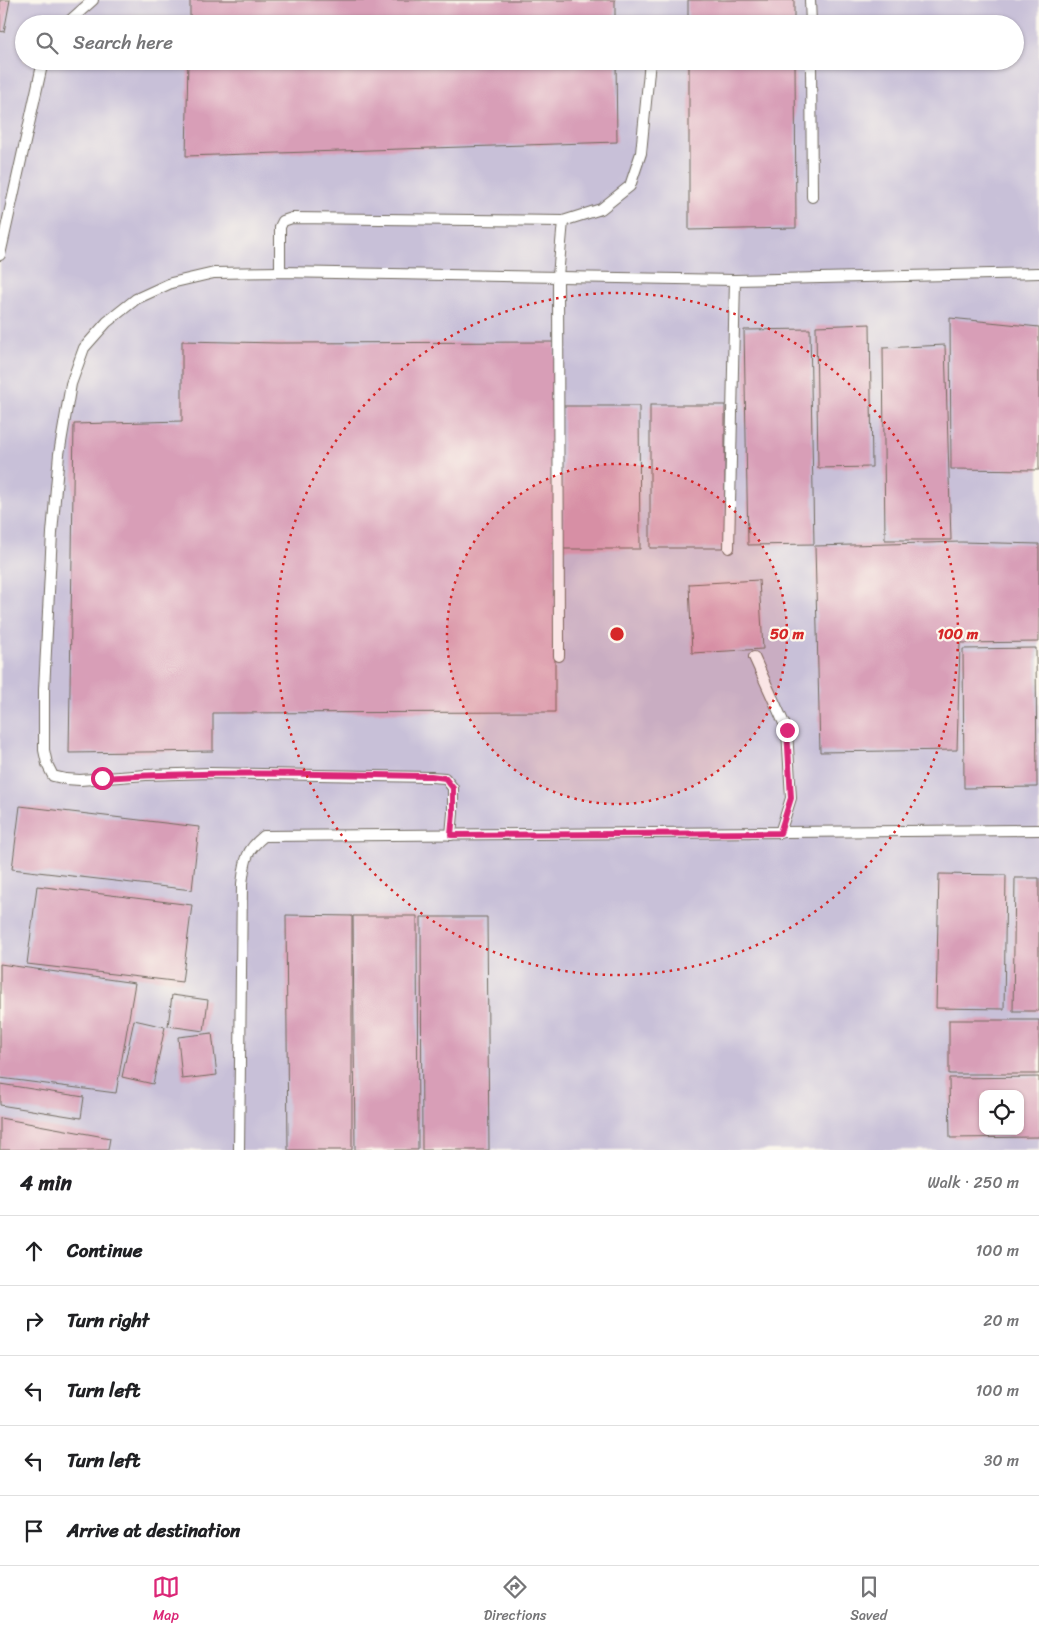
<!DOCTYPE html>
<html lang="en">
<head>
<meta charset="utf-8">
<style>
	:root { --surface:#fff; --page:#f2f2f2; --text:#202124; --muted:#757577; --line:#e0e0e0; --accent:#db2777 }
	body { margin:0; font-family:Sriracha,sans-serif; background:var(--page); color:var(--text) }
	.controls { position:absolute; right:15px; bottom:15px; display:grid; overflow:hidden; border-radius:10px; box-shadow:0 1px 4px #0004 }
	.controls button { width:45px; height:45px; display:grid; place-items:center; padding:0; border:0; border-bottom:1px solid var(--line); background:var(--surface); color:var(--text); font:25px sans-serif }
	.stop { position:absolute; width:15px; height:15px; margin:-11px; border:4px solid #db2777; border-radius:50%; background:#fff }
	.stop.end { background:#db2777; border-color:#fff; box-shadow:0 1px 5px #0008 }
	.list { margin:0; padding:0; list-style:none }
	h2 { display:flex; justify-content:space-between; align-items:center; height:65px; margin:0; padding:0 20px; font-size:21px }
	h2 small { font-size:16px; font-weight:400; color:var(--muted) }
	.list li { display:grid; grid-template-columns:32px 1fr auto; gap:15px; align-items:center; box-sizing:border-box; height:70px; padding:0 20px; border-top:1px solid var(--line) }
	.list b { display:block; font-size:19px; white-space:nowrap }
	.list em { font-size:16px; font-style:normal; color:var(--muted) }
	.icon { flex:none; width:28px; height:28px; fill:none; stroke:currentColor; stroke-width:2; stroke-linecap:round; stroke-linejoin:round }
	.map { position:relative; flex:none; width:1039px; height:1150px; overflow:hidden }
	.search { position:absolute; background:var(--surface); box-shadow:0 1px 4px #0004; left:15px; right:15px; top:15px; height:55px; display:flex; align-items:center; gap:12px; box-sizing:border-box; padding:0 18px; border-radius:28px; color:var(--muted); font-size:19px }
	.sheet { height:415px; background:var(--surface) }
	nav { display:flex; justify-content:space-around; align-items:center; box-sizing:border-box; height:70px; border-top:1px solid var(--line); background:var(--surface); font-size:14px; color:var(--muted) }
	nav a { display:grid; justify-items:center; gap:2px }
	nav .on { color:var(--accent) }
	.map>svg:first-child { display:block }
	.industrial { fill:#c8c0d8; fill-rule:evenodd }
	.building { fill:#d89eb7; fill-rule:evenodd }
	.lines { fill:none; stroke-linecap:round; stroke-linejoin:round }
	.service-casing { stroke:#716a5f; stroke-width:12 }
	.service { stroke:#fff; stroke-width:10 }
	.route { stroke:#db2777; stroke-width:6 }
	.ring { fill:none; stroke:#d62828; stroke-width:2.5; stroke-dasharray:2.5 5 }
	.centre { fill:#d62828; stroke:#fbf7ec; stroke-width:2.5 }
	.ring-label { font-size:15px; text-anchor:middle; font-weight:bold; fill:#d62828; stroke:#fbf7ec; stroke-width:4.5; stroke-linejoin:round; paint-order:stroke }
</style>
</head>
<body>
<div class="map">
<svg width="1039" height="1150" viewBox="0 0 1039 1150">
	<rect width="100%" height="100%" fill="#fbf7ec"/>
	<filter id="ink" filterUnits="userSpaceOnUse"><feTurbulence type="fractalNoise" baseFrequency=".02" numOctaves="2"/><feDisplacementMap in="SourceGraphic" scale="10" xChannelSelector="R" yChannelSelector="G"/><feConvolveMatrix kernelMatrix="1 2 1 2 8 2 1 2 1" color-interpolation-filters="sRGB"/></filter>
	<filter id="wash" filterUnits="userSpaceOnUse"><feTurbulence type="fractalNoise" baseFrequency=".0096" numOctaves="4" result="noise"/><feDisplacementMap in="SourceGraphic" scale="20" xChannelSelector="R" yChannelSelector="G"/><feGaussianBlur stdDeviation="1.12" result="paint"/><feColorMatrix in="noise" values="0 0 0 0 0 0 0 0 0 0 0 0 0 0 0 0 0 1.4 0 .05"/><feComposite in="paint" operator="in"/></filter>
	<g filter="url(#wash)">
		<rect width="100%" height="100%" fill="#f2dfc0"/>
		<!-- industrial -->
		<path class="industrial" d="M0,0H1039V1150H0ZM24,24H1015V61H24ZM983,1094H1020V1131H983Z"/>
		<g id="blocks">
			<!-- building -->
			<g class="building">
				<polygon points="0,0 10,0 4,32 0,31"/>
				<rect x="190" y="0" width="425" height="24"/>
				<rect x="688" y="0" width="106" height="24"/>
				<polygon points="188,61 616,61 617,142 186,156"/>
				<polygon points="689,61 795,61 796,228 689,230"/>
				<polygon points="950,318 1039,327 1039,470 951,469"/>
				<polygon points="870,324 872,467 818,468 816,326"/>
				<polygon points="810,329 814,544 748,545 744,330"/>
				<polygon points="182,341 278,343 555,342 555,712 213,713 213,751 69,753 74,424 182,421"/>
				<polygon points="945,345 951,540 885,540 883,348"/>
				<rect x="650" y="405" width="75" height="143"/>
				<polygon points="563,406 639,406 640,549 563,549"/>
				<polygon points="961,542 1039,544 1039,642 960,643 957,750 820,752 815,546"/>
				<polygon points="759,580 763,649 692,653 689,584"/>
				<polygon points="1036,648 1037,787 964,788 963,649"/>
				<polygon points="20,806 199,827 192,890 12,869"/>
				<polygon points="939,874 1006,875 1004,1009 936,1008"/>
				<polygon points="1015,878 1039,878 1039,1011 1013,1011"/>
				<polygon points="37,886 192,905 182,982 27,964"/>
				<polygon points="286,915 352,916 352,1150 288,1150"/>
				<polygon points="353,916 417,916 418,1150 355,1150"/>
				<polygon points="421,917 487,917 489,1150 422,1150"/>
				<polygon points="0,964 135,983 116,1093 0,1078"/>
				<polygon points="172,995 208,1000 204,1031 168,1026"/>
				<polygon points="134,1020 165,1027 153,1084 122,1077"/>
				<rect x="949" y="1020" width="90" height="54"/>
				<polygon points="212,1033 217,1075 182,1079 178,1037"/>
				<path d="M1039,1077V1137L950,1138L949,1078ZM983,1094H1020V1131H983Z"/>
				<polygon points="0,1084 84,1097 81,1118 0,1105"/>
				<polygon points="0,1118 110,1138 108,1150 0,1150"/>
			</g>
		</g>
	</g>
	<g filter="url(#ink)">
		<use href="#blocks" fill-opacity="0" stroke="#716a5f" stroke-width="1"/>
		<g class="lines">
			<defs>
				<g id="service">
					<polyline points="810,0 811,24"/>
					<polyline points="66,24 93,0"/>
					<polyline points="811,61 812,197"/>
					<polyline points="563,221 601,209 630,186 641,153 650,61"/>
					<polyline points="0,255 43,61"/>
					<polyline points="280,272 280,227 283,221 292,218 563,221 558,276 559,656"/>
					<polyline points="729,548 735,280"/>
					<polyline points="754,657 787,730 791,798 780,833"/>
					<polyline points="451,835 453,813 453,788 445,778 431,777 210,773 146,775 80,780 66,779 53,776 47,764 44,750 44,690 52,533 59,454 71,384 84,348 107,322 136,299 171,283 214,273 280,272 735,280 1039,273"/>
					<path d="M239,1150L242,884C245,861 245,851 264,836L1039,830"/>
				</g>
			</defs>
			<!-- service casing -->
			<use href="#service" class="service-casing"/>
			<!-- service -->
			<use href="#service" class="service"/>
		</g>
	</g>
	<g class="lines" filter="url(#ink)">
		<!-- route -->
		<path class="route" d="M102,778C212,771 321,774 431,776L445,778L453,788V813L451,835L780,833L791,798L787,730"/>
	</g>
	<!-- distance rings -->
	<circle cx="617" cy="634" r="170" fill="#d62828" fill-opacity=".12"/>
	<g class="ring">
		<circle cx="617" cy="634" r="170"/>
		<circle cx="617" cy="634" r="341"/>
	</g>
	<circle cx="617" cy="634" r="8" class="centre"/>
	<g class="ring-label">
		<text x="787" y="639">50 m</text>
		<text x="958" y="639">100 m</text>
	</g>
</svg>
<div class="controls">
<button><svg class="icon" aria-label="locate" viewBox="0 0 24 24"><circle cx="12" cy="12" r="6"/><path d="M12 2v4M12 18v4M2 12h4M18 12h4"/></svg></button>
</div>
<div class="stop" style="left:102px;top:778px"></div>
<div class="stop end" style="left:787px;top:730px"></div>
<div class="search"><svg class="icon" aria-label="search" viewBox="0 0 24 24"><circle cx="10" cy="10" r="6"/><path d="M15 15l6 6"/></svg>Search here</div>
</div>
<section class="sheet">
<h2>4 min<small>Walk · 250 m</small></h2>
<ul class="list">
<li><svg class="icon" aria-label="ahead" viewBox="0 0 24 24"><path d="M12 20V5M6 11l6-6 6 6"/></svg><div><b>Continue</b></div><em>100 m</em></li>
<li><svg class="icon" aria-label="right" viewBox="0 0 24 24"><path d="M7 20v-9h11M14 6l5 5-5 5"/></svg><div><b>Turn right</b></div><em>20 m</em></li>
<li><svg class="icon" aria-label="left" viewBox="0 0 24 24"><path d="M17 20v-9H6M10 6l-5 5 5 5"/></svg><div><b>Turn left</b></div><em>100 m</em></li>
<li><svg class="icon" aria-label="left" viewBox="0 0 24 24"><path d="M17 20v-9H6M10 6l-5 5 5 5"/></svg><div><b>Turn left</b></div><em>30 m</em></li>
<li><svg class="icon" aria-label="arrive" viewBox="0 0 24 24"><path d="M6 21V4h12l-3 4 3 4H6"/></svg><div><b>Arrive at destination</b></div></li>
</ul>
</section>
<nav>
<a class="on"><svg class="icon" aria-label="map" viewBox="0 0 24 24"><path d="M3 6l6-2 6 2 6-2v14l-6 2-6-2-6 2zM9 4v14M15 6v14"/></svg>Map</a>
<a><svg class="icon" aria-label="directions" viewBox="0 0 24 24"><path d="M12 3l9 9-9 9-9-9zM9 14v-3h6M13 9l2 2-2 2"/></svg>Directions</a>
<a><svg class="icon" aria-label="saved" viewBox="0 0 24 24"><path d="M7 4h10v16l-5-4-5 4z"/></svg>Saved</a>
</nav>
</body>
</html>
